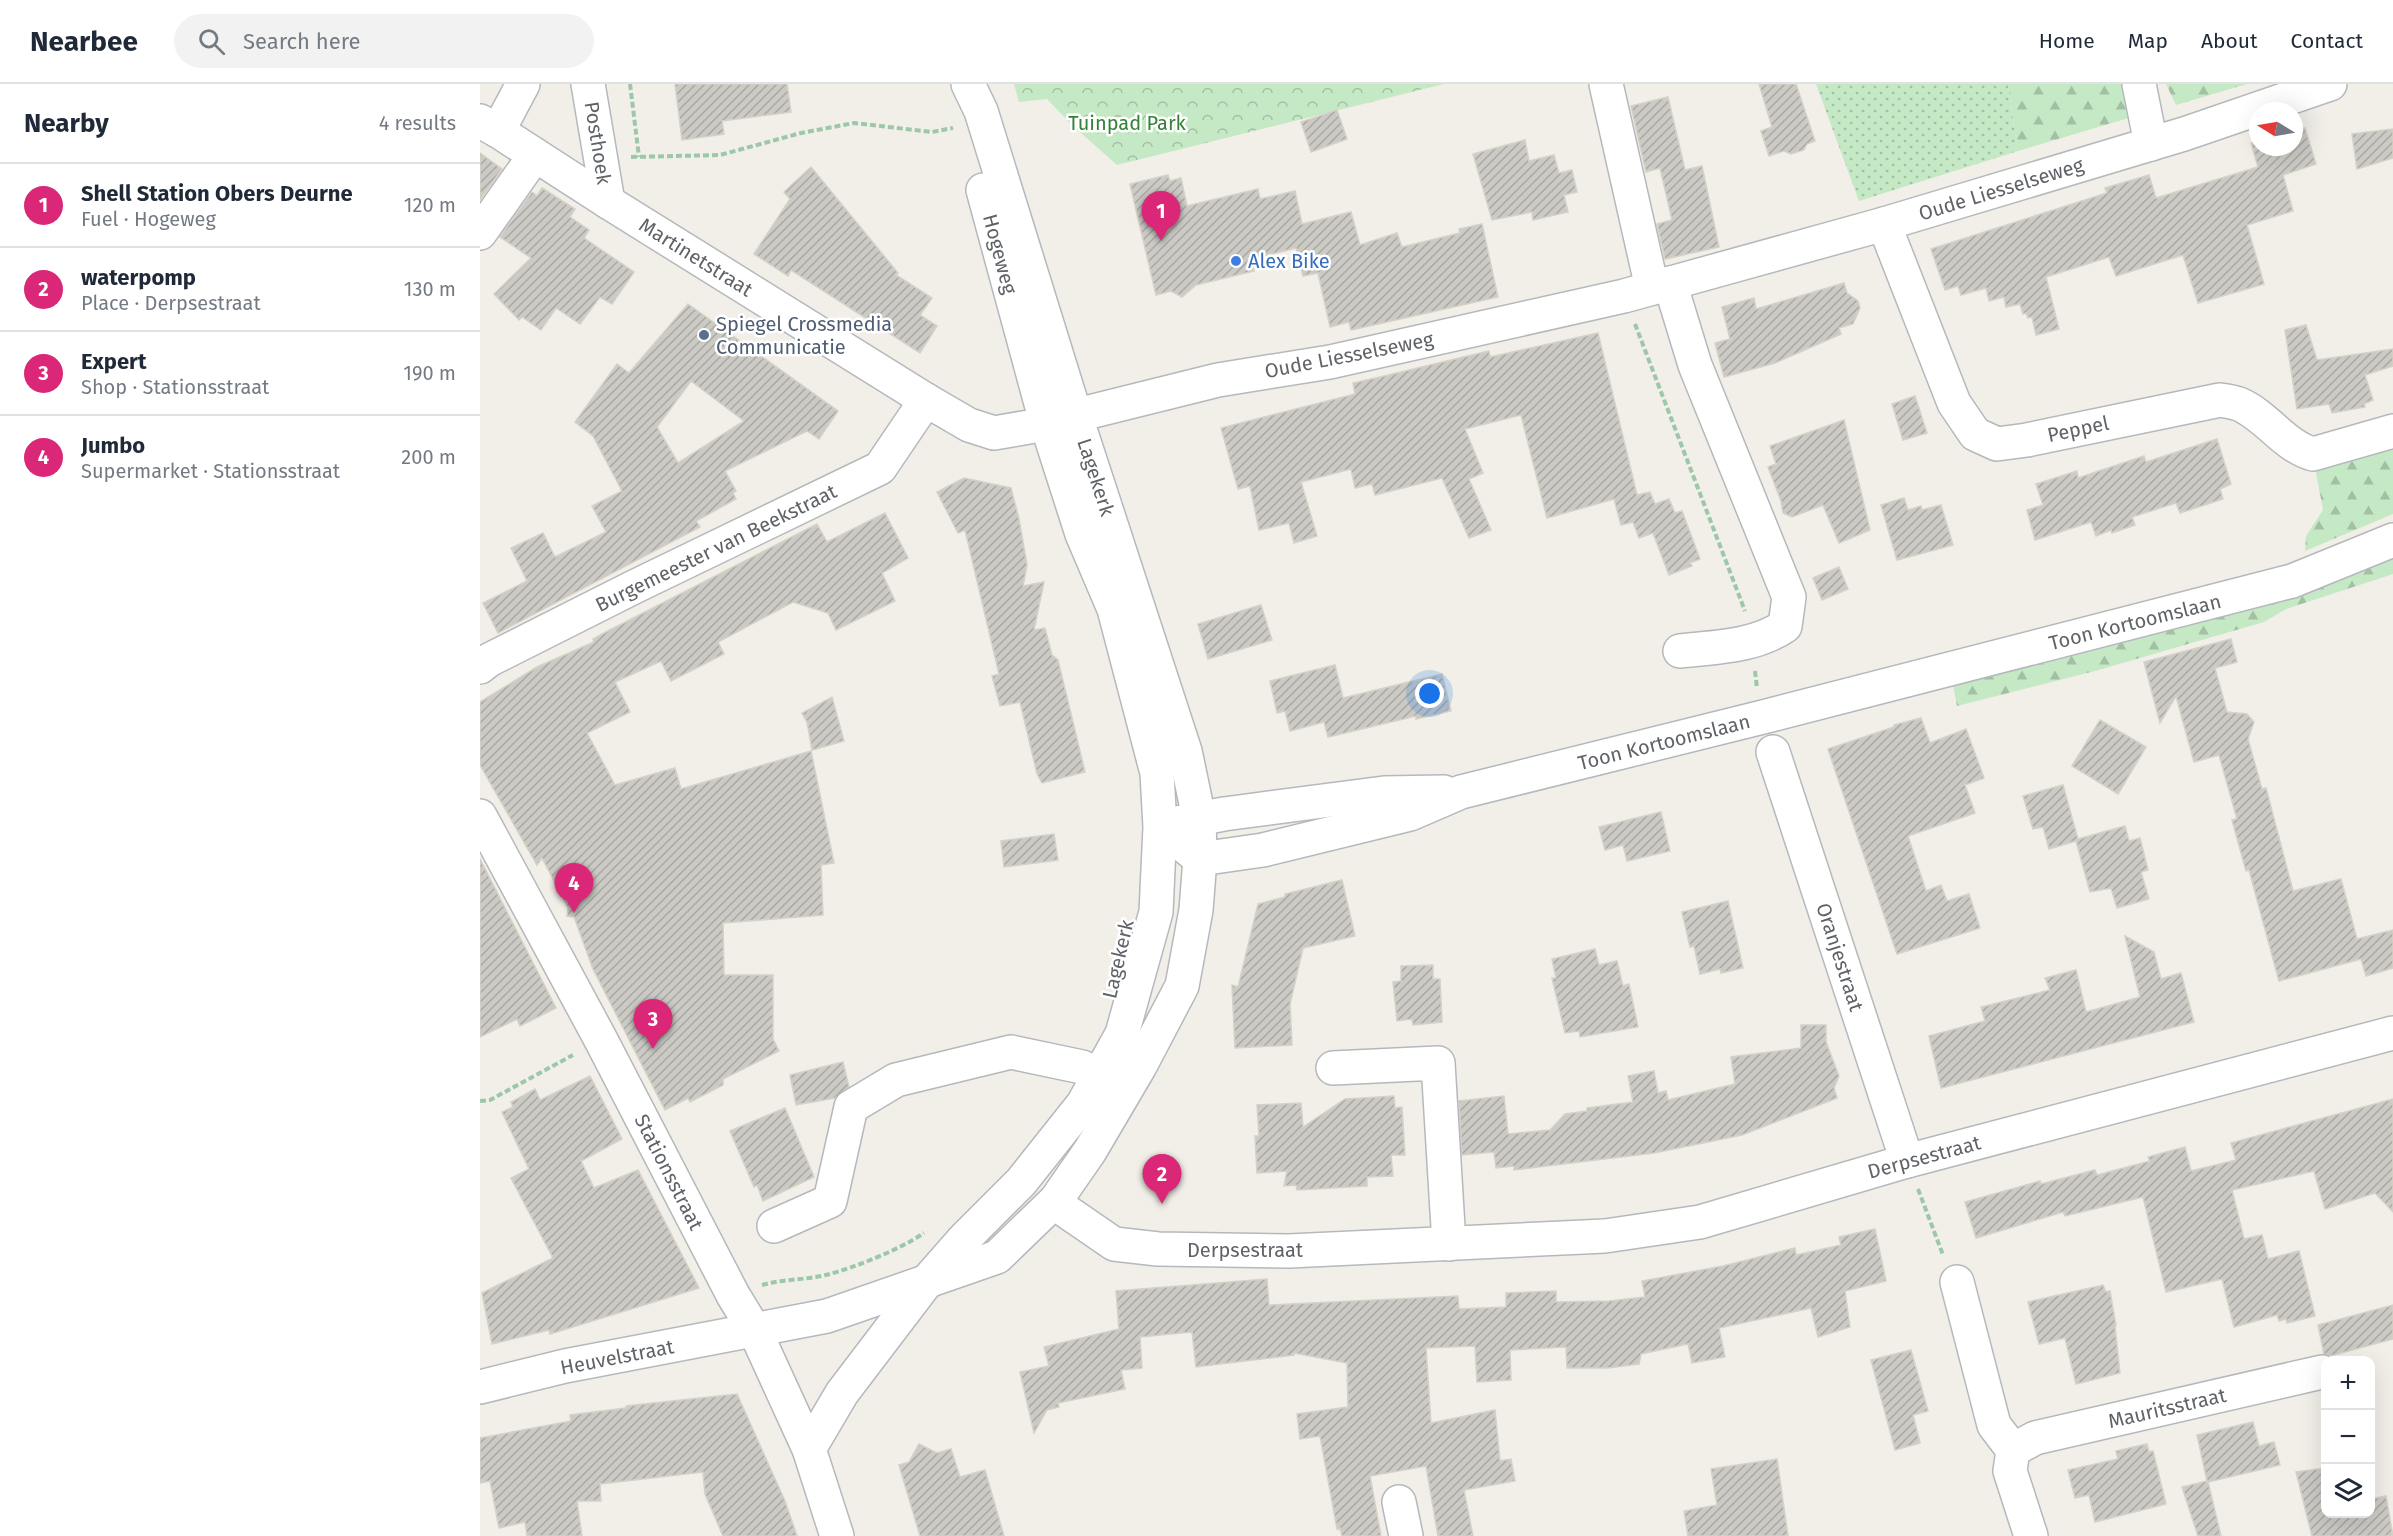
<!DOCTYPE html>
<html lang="en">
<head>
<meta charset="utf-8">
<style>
	:root { --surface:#fff; --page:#f2f2f3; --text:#1f2937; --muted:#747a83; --line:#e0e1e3; --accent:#db2777 }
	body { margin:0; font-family:"Fira Sans",sans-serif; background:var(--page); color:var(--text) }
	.controls { position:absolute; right:18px; bottom:18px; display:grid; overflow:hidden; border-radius:12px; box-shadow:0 6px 24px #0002 }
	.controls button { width:54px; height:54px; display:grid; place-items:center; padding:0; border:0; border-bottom:2px solid var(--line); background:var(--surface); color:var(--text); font:30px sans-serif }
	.compass { position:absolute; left:1769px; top:18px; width:54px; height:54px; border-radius:50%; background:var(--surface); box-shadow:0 6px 24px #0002; rotate:281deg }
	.you { position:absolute; left:950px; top:610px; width:21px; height:21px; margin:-15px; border:4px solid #fff; border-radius:50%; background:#1a73e8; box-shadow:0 0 0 9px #1a73e833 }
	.badge { display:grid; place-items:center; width:39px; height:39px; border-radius:50%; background:var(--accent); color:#fff; font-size:20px; font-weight:700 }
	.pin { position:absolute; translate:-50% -50px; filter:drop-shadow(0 2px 3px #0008) }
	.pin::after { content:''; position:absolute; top:32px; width:21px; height:18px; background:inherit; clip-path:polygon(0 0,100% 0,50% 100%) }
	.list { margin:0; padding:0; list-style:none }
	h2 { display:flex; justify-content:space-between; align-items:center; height:78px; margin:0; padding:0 24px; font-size:26px }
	h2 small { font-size:20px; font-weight:400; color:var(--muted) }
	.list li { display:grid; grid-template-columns:39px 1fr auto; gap:18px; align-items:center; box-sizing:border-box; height:84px; padding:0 24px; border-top:2px solid var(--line) }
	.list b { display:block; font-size:22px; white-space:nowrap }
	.list p { margin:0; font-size:20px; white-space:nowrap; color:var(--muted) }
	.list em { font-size:20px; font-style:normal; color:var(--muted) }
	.icon { flex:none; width:33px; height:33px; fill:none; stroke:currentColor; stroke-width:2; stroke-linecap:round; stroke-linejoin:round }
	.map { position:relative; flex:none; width:1913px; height:1452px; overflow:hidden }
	header { display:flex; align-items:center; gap:36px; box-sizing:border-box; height:84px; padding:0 30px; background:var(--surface); border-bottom:2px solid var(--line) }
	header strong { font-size:28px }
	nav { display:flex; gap:33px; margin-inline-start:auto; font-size:21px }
	.search { width:420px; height:54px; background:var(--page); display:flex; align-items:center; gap:15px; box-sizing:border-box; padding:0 21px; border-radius:33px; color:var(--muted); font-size:22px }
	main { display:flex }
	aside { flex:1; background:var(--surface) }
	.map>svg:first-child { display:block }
	.grass { fill:url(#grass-dots) }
	.forest { fill:url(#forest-firs) }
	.park { fill:url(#park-crowns) }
	.building { fill:url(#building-hatch); stroke:#d6d1c6; stroke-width:1.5; fill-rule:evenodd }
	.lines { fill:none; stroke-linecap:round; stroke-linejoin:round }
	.minor-casing { stroke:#b5b8bc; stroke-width:36 }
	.path { stroke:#9cc7a9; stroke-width:4; stroke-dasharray:6 3; stroke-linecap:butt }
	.minor { stroke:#fff; stroke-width:33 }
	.shop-dot { fill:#3f7fe0; stroke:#fff; stroke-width:2 }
	.service-dot { fill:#5c6f8a; stroke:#fff; stroke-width:2 }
	.labels { text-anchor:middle; stroke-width:5; stroke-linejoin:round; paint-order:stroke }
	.park-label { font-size:20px; fill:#348238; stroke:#fff }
	.street-label { font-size:20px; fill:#5f6368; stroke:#fff }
	.shop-label { font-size:20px; fill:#366cbe; stroke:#fff; text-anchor:start }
	.service-label { font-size:20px; fill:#4e5e75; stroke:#fff; text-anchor:start }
</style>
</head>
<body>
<header>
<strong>Nearbee</strong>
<div class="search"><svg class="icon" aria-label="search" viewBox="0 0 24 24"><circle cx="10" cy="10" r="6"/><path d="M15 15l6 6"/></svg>Search here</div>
<nav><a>Home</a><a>Map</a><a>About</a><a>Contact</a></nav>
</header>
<main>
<aside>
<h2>Nearby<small>4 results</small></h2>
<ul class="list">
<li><span class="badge">1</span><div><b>Shell Station Obers Deurne</b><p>Fuel · Hogeweg</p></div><em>120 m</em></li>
<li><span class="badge">2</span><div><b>waterpomp</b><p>Place · Derpsestraat</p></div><em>130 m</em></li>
<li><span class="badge">3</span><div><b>Expert</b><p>Shop · Stationsstraat</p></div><em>190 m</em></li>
<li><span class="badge">4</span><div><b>Jumbo</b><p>Supermarket · Stationsstraat</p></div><em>200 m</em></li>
</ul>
</aside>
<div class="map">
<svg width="1913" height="1452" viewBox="0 0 1913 1452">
	<defs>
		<pattern id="grass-dots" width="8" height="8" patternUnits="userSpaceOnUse" patternTransform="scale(1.5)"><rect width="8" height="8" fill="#c5e8c5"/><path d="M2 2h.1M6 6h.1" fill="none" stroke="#a3c0a4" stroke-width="1.8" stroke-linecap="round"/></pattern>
		<pattern id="forest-firs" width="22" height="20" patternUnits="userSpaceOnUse" patternTransform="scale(1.5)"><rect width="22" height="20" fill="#c5e8c5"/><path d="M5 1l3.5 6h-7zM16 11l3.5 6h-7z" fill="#a3c0a4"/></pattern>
		<pattern id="park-crowns" width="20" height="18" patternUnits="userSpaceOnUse" patternTransform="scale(1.5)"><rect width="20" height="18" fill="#c5e8c5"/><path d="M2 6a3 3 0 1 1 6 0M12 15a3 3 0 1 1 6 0" fill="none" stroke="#a3c0a4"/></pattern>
		<pattern id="building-hatch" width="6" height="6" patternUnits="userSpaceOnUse" patternTransform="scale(1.5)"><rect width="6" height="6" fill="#cccac5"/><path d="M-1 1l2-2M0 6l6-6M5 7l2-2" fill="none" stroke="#a9a8a4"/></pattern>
	</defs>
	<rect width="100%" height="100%" fill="#f1efe8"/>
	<!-- grass -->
	<polygon class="grass" points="1336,0 1528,0 1538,67 1379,117"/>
	<!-- forest -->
	<g class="forest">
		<polygon points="1528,0 1653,0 1662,30 1538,67"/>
		<polygon points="1686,0 1767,0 1696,21"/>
		<polygon points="1913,358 1913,430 1825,467 1826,452 1843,426 1835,383"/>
		<polygon points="1913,472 1913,490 1806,525 1784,538 1615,587 1477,622 1473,601"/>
	</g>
	<!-- park -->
	<polygon class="park" points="534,0 964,0 637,81 592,41 567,15 539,18"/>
	<!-- building -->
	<g class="building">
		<polygon points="195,0 307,0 311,28 242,37 244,50 202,56"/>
		<polygon points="1279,0 1316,0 1335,57 1327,60 1324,66 1311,70 1304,67 1289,72 1281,47 1292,43"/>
		<polygon points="1188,13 1205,86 1222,82 1239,163 1185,175 1177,140 1192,136 1180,84 1166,88 1151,22"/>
		<polygon points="857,26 867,55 831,68 821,38"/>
		<polygon points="1825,44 1836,80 1803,91 1813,127 1767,141 1784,200 1718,219 1703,171 1636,192 1629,173 1566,193 1579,245 1556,251 1552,233 1548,234 1546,229 1543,230 1540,220 1526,223 1524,213 1509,217 1506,204 1481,211 1478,202 1465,206 1451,165 1627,109 1625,104 1669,91 1676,114 1778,83 1771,59 1778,57 1778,63 1814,63 1814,47"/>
		<polygon points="1913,45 1913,74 1877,85 1872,50"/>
		<polygon points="1045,56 1049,77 1074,71 1079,89 1092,86 1097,108 1084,111 1088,128 1053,136 1052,128 1012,136 993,70"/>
		<polygon points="0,69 22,85 0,116"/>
		<polygon points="331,83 418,189 416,191 452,214 440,231 457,242 440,269 311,186 308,192 274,170 310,115 304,108"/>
		<polygon points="688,91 690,97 701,94 707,122 778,105 780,115 815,107 822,140 871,128 880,161 917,149 922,163 980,149 979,145 1002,140 1018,213 871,246 869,238 850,243 838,189 823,192 816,164 771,175 774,187 716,201 702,213 691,207 676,211 650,100"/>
		<polygon points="62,104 95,125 90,133 109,146 104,154 154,188 132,220 120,213 100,240 76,224 61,246 42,233 39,236 14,210 51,174 20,153 52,108 57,112"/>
		<polygon points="1364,199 1367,209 1378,217 1380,224 1373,240 1359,244 1361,250 1295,279 1244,293 1235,259 1250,255 1242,223 1274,214 1276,225"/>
		<path d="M208,220L358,327L339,355L327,347L245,387L256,407L253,409L256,415L216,437L220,443L18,549L3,519L47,497L31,464L63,449L75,473L126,448L112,422L142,407L113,352L95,338L137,280L149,289ZM211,297L264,337L198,379L177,343Z"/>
		<polygon points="1826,241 1837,276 1913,265 1913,282 1885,291 1893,316 1884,320 1885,323 1852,329 1849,320 1817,325 1805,246"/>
		<polygon points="1118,249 1157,411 1170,408 1175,420 1189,415 1195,429 1202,427 1220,475 1210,479 1212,482 1189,491 1173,449 1159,454 1153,438 1141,441 1134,415 1067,434 1041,331 985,345 1003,389 989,395 1011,446 989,454 962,394 895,411 892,400 875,404 871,385 821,398 837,452 814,459 809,439 779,446 770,402 758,405 741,344 875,310 873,299 900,293 1009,267 1010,273"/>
		<polygon points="1435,312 1447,349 1423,356 1412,320"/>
		<polygon points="1364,336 1390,446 1359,459 1343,421 1312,433 1303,429 1301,417 1288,383 1296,380 1290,362"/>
		<polygon points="1737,355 1751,400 1740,405 1743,415 1700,429 1696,419 1652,433 1655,441 1632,449 1631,446 1616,452 1611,438 1555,456 1547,426 1563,421 1556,400 1597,387 1598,394 1664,372 1666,378"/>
		<polygon points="484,394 531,404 539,435 547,481 543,502 564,498 554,546 565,544 572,571 578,576 605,688 562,699 557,690 540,618 520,622 512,592 519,590 485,446 478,449 457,408"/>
		<polygon points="1424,414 1428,426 1441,422 1442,426 1461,421 1473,461 1417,476 1401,421"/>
		<polygon points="405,429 428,474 402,489 415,517 356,546 348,529 313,518 238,558 244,570 191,597 181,577 135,598 150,628 107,649 135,701 195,684 201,705 331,667 354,779 341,781 343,831 243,839 244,891 293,891 293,955 299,967 243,995 243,1001 210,1018 208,1014 185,1026 113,885 94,833 87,832 88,824 62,774 57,781 0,681 0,618 57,583 114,558 113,555 124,549 337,440 347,458"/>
		<polygon points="1359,483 1368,505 1342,516 1333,494"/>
		<polygon points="781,521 792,556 728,575 718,540"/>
		<polygon points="1751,555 1757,578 1735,584 1747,628 1767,630 1774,638 1768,655 1782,705 1786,704 1813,807 1861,795 1877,855 1913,846 1913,884 1886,892 1881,875 1799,897 1769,786 1766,787 1752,736 1757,735 1739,671 1714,678 1696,612 1680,639 1664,578"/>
		<polygon points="855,581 863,614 962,590 971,627 936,635 936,632 848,653 844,638 810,647 805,627 797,629 790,597"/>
		<polygon points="352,613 364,657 332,666 327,638 322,629"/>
		<polygon points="1441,634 1450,659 1486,645 1504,694 1485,701 1495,729 1428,752 1446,807 1461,801 1467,817 1489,810 1500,844 1417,870 1348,665 1414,643 1414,641"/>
		<polygon points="1620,636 1666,663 1638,710 1592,682"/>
		<polygon points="1583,701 1598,755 1645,742 1649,757 1660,754 1668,786 1661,788 1669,815 1637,824 1631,804 1610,808 1596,757 1569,765 1563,743 1553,745 1543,712"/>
		<polygon points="1181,728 1190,767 1147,777 1143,761 1125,766 1119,743"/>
		<polygon points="574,750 578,776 524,783 521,757"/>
		<polygon points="0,775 76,924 40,942 37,935 0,953"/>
		<polygon points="862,796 875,852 823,864 810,920 812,961 755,964 752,901 758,903 778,820 805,813 805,810"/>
		<polygon points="1248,817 1263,884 1241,889 1240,885 1220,890 1214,862 1210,863 1202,828"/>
		<polygon points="1645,852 1674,868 1681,895 1701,889 1714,938 1461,1004 1449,952 1505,937 1501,923 1570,906 1565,894 1596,886 1606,928 1660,913"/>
		<polygon points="1115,865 1119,881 1137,877 1143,902 1149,900 1158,943 1100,953 1099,947 1085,949 1072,894 1076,894 1072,875"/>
		<polygon points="953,881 953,895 960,895 962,938 933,941 932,935 917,937 913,898 921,897 921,882"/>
		<polygon points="1321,941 1346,941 1346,958 1359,992 1354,1004 1357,1014 1262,1051 1174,1069 1034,1086 1034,1082 1016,1084 1014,1068 982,1071 979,1017 1024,1012 1028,1050 1070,1046 1085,1030 1107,1027 1107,1024 1153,1018 1148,992 1174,987 1178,1009 1186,1007 1188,1016 1255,1000 1251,973 1321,964"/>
		<polygon points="363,978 369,1003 355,1014 316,1021 310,991"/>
		<polygon points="110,992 142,1055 101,1077 114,1104 158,1086 219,1204 70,1250 69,1246 12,1260 2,1209 73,1174 31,1094 49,1085 22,1028 33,1023 31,1018 55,1005 60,1016"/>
		<polygon points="914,1012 915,1024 922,1023 925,1071 911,1071 913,1092 887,1093 887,1102 817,1106 816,1101 804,1102 807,1087 777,1089 775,1052 779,1052 777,1021 821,1019 823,1043 865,1015"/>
		<polygon points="1913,1015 1913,1128 1895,1109 1845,1125 1834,1087 1752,1106 1764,1155 1782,1151 1788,1175 1819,1167 1835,1232 1807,1239 1806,1235 1799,1237 1797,1231 1754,1243 1742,1195 1686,1208 1663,1113 1585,1132 1583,1128 1496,1154 1485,1118 1560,1097 1561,1100 1615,1086 1617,1091 1670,1077 1668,1073 1705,1063 1711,1087 1756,1076 1751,1059"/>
		<polygon points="305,1024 334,1093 283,1117 277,1101 274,1103 250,1047"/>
		<polygon points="1395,1145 1406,1197 1365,1207 1370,1243 1338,1253 1331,1224 1239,1244 1245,1273 1212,1279 1208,1260 1161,1270 1159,1280 1128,1284 1087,1284 1086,1263 1030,1266 1031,1296 997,1298 995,1262 946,1264 951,1339 1015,1326 1020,1377 1031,1375 1035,1397 984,1406 993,1452 958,1452 946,1382 890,1392 901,1452 862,1452 860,1444 857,1445 840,1352 820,1355 817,1330 868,1323 867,1279 814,1269 814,1271 716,1283 712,1248 660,1253 662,1284 641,1286 645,1305 578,1319 579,1323 567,1326 554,1349 540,1288 569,1282 564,1263 639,1245 636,1207 787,1195 789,1221 978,1212 979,1225 1026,1223 1026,1209 1076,1207 1076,1218 1129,1217 1165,1213 1162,1197 1243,1182 1315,1164 1316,1171 1361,1161 1359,1153"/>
		<polygon points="1623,1201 1626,1208 1630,1207 1636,1242 1635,1243 1640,1289 1596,1300 1585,1254 1559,1260 1548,1218"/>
		<polygon points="1913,1221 1913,1255 1850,1272 1844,1270 1838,1241"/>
		<polygon points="1431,1266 1448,1327 1433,1331 1440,1359 1415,1366 1391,1276"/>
		<polygon points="257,1310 305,1417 317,1452 243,1452 225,1410 223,1388 120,1400 121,1417 97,1417 102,1452 47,1452 45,1438 19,1444 10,1397 0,1399 0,1354 91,1337 90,1331 146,1324 146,1322"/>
		<polygon points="1773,1338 1779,1362 1794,1358 1800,1381 1728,1398 1741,1452 1718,1452 1702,1403 1727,1397 1717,1351"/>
		<polygon points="439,1360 457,1369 471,1365 480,1393 505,1386 524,1452 440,1452 419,1381 429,1378"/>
		<polygon points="1667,1360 1669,1368 1673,1367 1686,1420 1615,1438 1609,1411 1595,1414 1588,1386 1638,1375 1636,1367"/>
		<polygon points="1297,1375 1308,1452 1208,1452 1204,1427 1237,1421 1231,1385"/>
		<polygon points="1845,1384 1845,1430 1890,1430 1890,1415 1906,1412 1913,1452 1832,1452 1816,1388"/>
	</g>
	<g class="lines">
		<defs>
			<g id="minor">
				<polyline points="108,0 128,118"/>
				<polyline points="1126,0 1172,204"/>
				<polyline points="1659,0 1671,60"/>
				<polyline points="0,37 18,47 128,118 446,316 489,341 514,349 549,343 738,296 850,278 1144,212 1404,140 1704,50 1850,0"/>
				<polyline points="18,47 43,0"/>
				<path d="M1404,140L1474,319L1495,350L1517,360L1547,356L1740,316C1746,317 1753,318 1759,320C1787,332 1804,362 1833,370L1913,347"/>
				<polyline points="0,149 55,71"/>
				<path d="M1190,199L1215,281L1309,513L1305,542C1274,563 1236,563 1200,567"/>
				<polyline points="0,583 9,576 156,502 400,384 446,316"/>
				<polyline points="1293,668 1427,1077"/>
				<polyline points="0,732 121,956 253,1211 275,1247 329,1365 357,1452"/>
				<polyline points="697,739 744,730 904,709 964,708"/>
				<polyline points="703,761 720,775 783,766 930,730 981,708 1283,633 1812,497 1913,456"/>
				<polyline points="853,984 958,979 969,1160"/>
				<polyline points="576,1116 586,1127 634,1160 678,1165 809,1167 1125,1152 1220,1138 1427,1077 1913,949"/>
				<polyline points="294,1142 350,1117 371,1023 416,996 531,968 602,983 619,991"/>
				<polyline points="1477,1198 1514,1341 1533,1366"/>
				<polyline points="0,1303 85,1282 347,1232 517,1173 576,1116 610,1067 660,982 702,902 716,826 720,775 719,734 705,667 595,330 501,27 488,0"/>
				<polyline points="329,1365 362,1309 448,1196 484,1155 541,1098 603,1020 642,950 676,828 680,743 677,689 634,525 602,450 566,338 503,106"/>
				<polyline points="919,1418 926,1452"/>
				<polyline points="1551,1452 1530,1387 1533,1366 1555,1354 1842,1288"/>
			</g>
		</defs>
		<!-- minor casing -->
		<use href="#minor" class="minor-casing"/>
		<!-- path -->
		<g class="path">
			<polyline points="150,0 159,73"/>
			<polyline points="151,73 240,71 321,49 374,39 452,48 473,44"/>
			<polyline points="1155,240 1265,527"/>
			<polyline points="1275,587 1277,604"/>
			<polyline points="0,1017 10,1016 93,971"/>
			<polyline points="1438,1105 1463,1171"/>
			<path d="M282,1201C303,1195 325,1196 346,1191C374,1184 421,1165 444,1149"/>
		</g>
		<!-- minor -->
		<use href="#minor" class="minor"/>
	</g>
	<!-- markers -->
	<circle class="shop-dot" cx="756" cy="177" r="6"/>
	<circle class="service-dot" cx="224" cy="251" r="6"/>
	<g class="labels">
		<!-- park labels -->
		<g class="park-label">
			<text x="647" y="46">Tuinpad Park</text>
		</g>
		<!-- street labels -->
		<g class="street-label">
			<text transform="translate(118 59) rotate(81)" y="7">Posthoek</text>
			<text transform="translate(1521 105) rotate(-17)" y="7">Oude Liesselseweg</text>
			<text transform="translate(520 170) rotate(75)" y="7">Hogeweg</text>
			<text transform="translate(216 173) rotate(32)" y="7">Martinetstraat</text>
			<text transform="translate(869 271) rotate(-11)" y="7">Oude Liesselseweg</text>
			<text transform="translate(1598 345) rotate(-12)" y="7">Peppel</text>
			<text transform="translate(616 393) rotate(72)" y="7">Lagekerk</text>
			<text transform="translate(236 464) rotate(-26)" y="7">Burgemeester van Beekstraat</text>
			<text transform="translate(1655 538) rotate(-14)" y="7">Toon Kortoomslaan</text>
			<text transform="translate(1184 658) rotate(-14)" y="7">Toon Kortoomslaan</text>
			<text transform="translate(1360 873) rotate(72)" y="7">Oranjestraat</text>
			<text transform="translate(638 875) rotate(-77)" y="7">Lagekerk</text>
			<text transform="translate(1444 1073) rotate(-15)" y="7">Derpsestraat</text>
			<text transform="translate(189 1088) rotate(63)" y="7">Stationsstraat</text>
			<text x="765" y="1173">Derpsestraat</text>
			<text transform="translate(137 1273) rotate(-11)" y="7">Heuvelstraat</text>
			<text transform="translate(1687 1324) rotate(-13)" y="7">Mauritsstraat</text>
		</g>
		<!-- shop labels -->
		<g class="shop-label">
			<text x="768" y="184">Alex Bike</text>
		</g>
		<!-- service labels -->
		<g class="service-label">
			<text x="236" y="247">Spiegel Crossmedia<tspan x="236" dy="23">Communicatie</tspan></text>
		</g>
	</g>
</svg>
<div class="controls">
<button>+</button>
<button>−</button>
<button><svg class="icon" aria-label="layers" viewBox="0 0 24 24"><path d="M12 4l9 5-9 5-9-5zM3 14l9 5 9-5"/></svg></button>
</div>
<svg class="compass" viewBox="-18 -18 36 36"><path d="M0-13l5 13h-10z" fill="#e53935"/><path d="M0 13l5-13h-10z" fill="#747a83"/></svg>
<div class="you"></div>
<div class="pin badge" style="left:681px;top:157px">1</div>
<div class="pin badge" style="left:682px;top:1120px">2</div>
<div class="pin badge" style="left:173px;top:965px">3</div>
<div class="pin badge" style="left:94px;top:829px">4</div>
</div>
</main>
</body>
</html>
